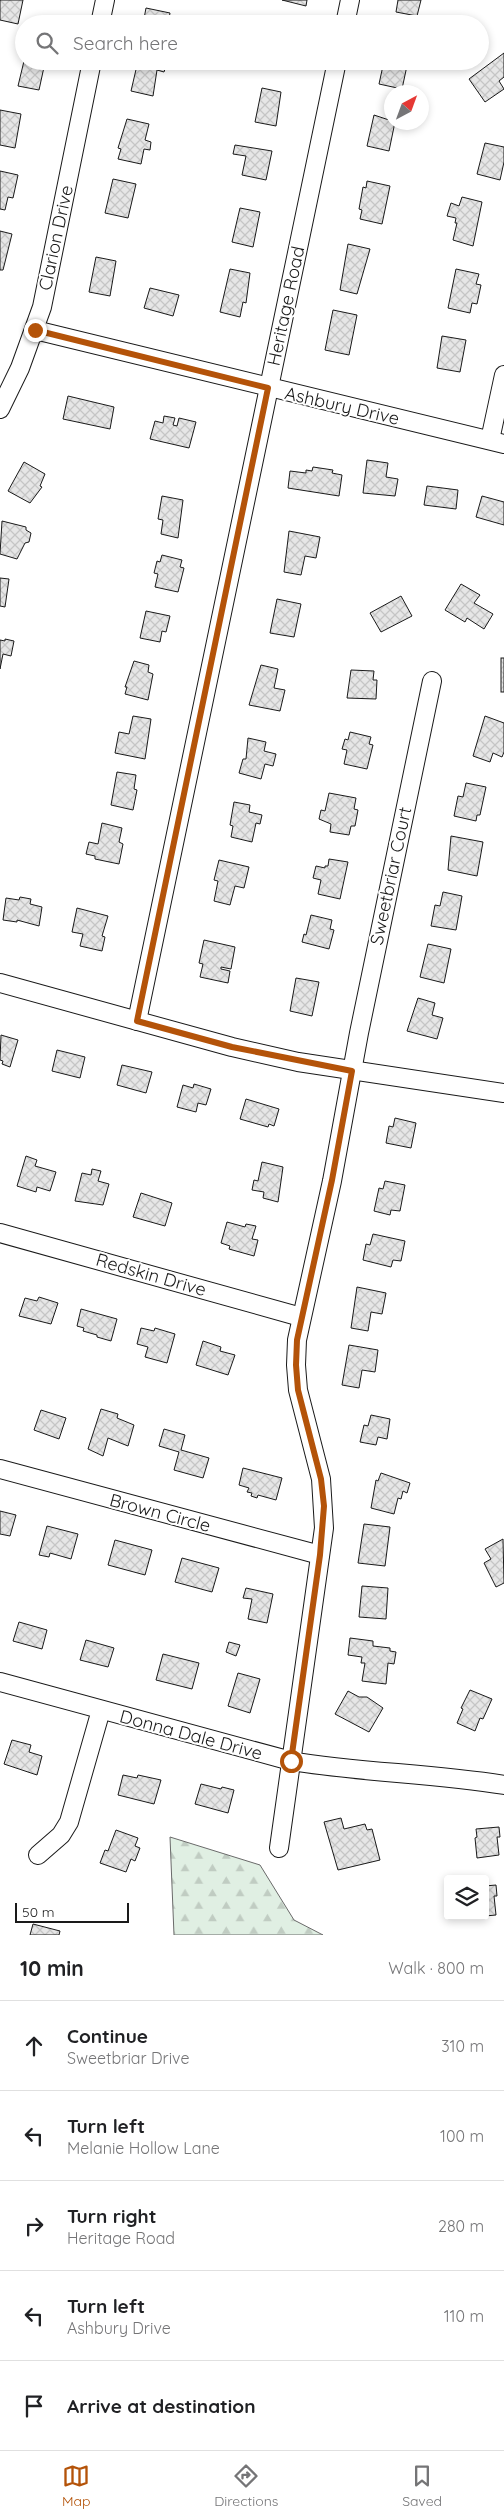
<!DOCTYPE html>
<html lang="en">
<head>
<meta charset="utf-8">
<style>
	:root { --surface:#fff; --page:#f2f2f2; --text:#202124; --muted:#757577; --line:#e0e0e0; --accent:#b45309 }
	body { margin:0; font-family:Quicksand,sans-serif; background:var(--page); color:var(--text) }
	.controls { position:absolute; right:15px; bottom:15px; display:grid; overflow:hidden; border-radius:5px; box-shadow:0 2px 8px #0003 }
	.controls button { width:45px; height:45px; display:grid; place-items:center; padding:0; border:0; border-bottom:1px solid var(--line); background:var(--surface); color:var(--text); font:25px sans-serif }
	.compass { position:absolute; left:384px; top:85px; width:45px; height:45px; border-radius:50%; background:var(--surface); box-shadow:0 2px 8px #0003; rotate:41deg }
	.scale { position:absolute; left:15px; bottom:12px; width:114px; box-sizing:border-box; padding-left:5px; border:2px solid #1a1a1a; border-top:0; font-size:14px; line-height:18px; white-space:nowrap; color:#1a1a1a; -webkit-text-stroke:4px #fff; paint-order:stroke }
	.stop { position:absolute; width:15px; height:15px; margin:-11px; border:4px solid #b45309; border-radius:50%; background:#fff }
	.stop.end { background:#b45309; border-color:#fff; box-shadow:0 1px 5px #0008 }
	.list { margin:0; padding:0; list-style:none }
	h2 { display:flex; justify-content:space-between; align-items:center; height:65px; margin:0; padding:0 20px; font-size:21px }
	h2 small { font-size:16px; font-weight:400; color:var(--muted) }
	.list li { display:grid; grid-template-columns:32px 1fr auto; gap:15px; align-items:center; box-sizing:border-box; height:90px; padding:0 20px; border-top:1px solid var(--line) }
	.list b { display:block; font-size:19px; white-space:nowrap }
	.list p { margin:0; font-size:16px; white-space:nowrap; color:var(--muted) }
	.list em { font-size:16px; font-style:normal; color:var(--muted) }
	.icon { flex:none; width:28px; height:28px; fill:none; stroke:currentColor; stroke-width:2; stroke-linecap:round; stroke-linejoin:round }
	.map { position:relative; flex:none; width:504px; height:1935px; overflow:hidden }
	.search { position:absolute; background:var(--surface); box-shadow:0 2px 8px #0003; left:15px; right:15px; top:15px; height:55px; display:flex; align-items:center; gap:12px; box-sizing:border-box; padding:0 18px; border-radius:28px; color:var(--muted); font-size:19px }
	.sheet { height:515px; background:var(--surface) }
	nav { display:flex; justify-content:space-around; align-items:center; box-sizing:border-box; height:70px; border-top:1px solid var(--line); background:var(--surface); font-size:14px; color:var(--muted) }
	nav a { display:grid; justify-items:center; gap:2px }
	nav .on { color:var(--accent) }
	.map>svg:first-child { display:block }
	.forest { fill:url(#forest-firs); stroke:#6a6a6a }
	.building { fill:url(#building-cross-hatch); stroke:#1a1a1a }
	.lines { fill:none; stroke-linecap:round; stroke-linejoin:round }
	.minor-casing { stroke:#1a1a1a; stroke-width:20 }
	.minor { stroke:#fff; stroke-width:18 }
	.route { stroke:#b45309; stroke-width:6 }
	.labels { text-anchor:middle; stroke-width:4; stroke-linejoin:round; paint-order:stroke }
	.street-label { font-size:18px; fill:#1a1a1a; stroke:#fff }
</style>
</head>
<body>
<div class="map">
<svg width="504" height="1935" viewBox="0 0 504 1935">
	<defs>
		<pattern id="forest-firs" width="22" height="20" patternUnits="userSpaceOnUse" patternTransform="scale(1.25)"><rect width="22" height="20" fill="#e0efe3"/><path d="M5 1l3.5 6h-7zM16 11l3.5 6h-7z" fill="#c0ccc2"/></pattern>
		<pattern id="building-cross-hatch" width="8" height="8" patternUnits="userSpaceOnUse" patternTransform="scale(1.25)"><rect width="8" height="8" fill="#e6e6e6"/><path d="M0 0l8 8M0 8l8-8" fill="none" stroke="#c5c5c5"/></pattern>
	</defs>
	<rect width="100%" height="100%" fill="#fff"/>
	<!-- forest -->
	<polygon class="forest" points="170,1837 260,1865 294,1920 323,1935 174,1935"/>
	<!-- building -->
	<g class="building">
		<polygon points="0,0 23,0 18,24 0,20"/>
		<polygon points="282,0 307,0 306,6"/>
		<polygon points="398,0 421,0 417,16 396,12"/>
		<polygon points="146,8 170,13 168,24 143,24"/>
		<polygon points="504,53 504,77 499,81 504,89 485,102 469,79"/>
		<polygon points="24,61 40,61 39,66 44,67 39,90 18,86"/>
		<polygon points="138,61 167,63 164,72 157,70 153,96 131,91"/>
		<polygon points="266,61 290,61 288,68"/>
		<polygon points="384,61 408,61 402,89 379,84"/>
		<polygon points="262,88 281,92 276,126 255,122"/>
		<polygon points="0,110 21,114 15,148 0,145"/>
		<polygon points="374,115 395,122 389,151 367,146"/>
		<polygon points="127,119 149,124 145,140 151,142 150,150 144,149 141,164 118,159 121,149 118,148"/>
		<polygon points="485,143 504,147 504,162 500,180 477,174"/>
		<polygon points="235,145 272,151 266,180 242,175 246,156 233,154"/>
		<polygon points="0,171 18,175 13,198 8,197 5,210 0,209"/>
		<polygon points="113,179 136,184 128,218 105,213"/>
		<polygon points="367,181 390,186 382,224 360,219 362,210 359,209 363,187 366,188"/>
		<polygon points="462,197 482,202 473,246 453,240 457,223 455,223 456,218 447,216 451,203 459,206"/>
		<polygon points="240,208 260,212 253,247 232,242"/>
		<polygon points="0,231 12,234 3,270 0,270"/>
		<polygon points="348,244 370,249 357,294 340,290"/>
		<polygon points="96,257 116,261 110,296 89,292"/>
		<polygon points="230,269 250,273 246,303 243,302 240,317 220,312"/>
		<polygon points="456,269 479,274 476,284 481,285 477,304 472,303 470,313 448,308"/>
		<polygon points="150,288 179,295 173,316 144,308"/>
		<polygon points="333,310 357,315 349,355 325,350"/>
		<polygon points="442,336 466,340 460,372 437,368"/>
		<polygon points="68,396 114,407 110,429 63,419"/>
		<polygon points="164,416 175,418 173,425 177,426 179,418 196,422 189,448 150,439 155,421 163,423"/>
		<polygon points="367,460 388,463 386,477 398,479 395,496 363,493"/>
		<polygon points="24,462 45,474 40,486 42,487 30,503 8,491"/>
		<polygon points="313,467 333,470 332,473 342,475 339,496 288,488 290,471 306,473 306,470 312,471"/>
		<polygon points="427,486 458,490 456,509 424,505"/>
		<polygon points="162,496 183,500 178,538 161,534 163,520 158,519"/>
		<polygon points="482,496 504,502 504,525 476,517"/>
		<polygon points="2,521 26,527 26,530 31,533 29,542 25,543 17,559 0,554"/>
		<polygon points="289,531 320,537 316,558 305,556 301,575 284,572"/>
		<polygon points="162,555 182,560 180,567 184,568 178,592 155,587 158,574 154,573 157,561 160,562"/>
		<polygon points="0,578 9,579 5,607 0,606"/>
		<polygon points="461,584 480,595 474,603 493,614 484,629 467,618 465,622 445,610"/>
		<polygon points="401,596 412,616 381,632 370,613"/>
		<polygon points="277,599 301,604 294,637 270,633"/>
		<polygon points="146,611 170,616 166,632 162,631 160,642 140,638"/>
		<polygon points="5,639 14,641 11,656 3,654 0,669 0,640 5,641"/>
		<rect x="501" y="658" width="3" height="34"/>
		<polygon points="134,661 149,665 148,672 153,674 148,700 125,694 127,687 125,687"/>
		<polygon points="261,665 278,669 274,688 285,690 280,711 249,705"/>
		<polygon points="351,670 374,671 373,680 377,680 376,699 347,698"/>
		<polygon points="133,716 151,719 145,759 115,753 119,732 129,734"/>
		<polygon points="485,716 504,723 504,752 502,757 493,753 490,762 473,756"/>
		<polygon points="350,732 371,737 369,744 373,745 367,769 344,764 347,750 342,749 345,739 348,740"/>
		<polygon points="248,738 266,742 264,751 276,754 273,766 265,764 261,779 239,773 243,759 246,759"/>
		<polygon points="117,772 136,775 134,789 137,790 133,810 111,805"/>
		<polygon points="466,783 486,787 480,815 477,815 476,821 454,816 458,796 463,797"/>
		<polygon points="329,793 356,798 354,809 358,810 355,826 351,826 349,835 330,832 331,824 319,819 321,810 325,811"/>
		<polygon points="234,802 250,805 249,812 262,815 260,824 256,823 252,842 231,837 233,826 230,825"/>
		<polygon points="102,823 122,828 119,842 123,844 119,864 95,859 95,856 86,854 89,842 98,844"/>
		<polygon points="451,836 483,842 477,876 448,870"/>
		<polygon points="329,859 348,862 340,899 318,894 321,880 313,878 316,866 325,868 325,866 328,866"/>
		<polygon points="219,860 249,867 244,888 235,886 230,905 214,901 218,881 214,880"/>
		<polygon points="443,892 462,896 456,930 431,926 435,905 440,906"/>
		<polygon points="20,897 31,899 30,904 42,907 39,926 17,920 17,922 3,920 6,898 19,900"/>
		<polygon points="77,908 108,916 102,936 105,937 102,951 80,946 83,934 72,932"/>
		<polygon points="311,915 332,920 330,929 334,930 329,949 302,942 304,934 306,935"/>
		<polygon points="204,940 235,947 231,969 221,967 221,969 230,971 228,983 200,977 203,964 199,963"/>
		<polygon points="428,944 451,949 444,983 420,977"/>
		<polygon points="296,978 319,982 312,1016 290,1011"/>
		<polygon points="418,998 435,1003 432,1015 443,1018 437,1039 407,1031"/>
		<polygon points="1,1035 18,1040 10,1067 2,1064 3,1061 0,1060"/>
		<polygon points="57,1050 85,1057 80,1078 52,1071"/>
		<polygon points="122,1065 152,1072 146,1093 117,1085"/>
		<polygon points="194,1084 211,1089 206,1105 198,1103 196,1112 177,1107 183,1085 193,1088"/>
		<polygon points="246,1099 279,1109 274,1126 269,1124 268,1127 240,1119"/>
		<polygon points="395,1118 416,1123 411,1148 386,1143 389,1126 393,1127"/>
		<polygon points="26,1156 37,1160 35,1166 56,1172 50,1191 37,1187 36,1192 17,1186"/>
		<polygon points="262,1162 283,1167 278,1202 263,1198 264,1192 252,1190 254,1180 258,1181"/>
		<polygon points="92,1169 101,1171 98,1181 109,1184 103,1205 75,1201 82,1173 91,1175"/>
		<polygon points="385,1181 405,1185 400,1211 391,1210 390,1215 374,1211 379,1188 383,1189"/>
		<polygon points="141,1193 172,1203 165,1226 133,1217"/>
		<polygon points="227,1222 245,1227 246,1224 256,1226 252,1239 258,1240 254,1256 229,1249 230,1246 221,1243"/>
		<polygon points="373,1234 405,1241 401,1261 393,1260 391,1267 363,1260 366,1244 370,1245"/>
		<polygon points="357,1287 386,1293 382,1314 371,1312 368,1331 351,1328"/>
		<polygon points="39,1297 58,1303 51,1324 19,1316 25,1298 37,1301"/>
		<polygon points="81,1309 117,1319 111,1341 97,1337 97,1335 83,1331 84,1328 77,1326"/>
		<polygon points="141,1328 154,1331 155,1328 175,1334 167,1363 145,1357 148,1347 137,1344"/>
		<polygon points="203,1341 221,1347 220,1351 235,1355 228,1375 196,1365"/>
		<polygon points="349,1345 378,1350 375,1372 362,1370 359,1388 342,1385"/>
		<polygon points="101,1409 118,1414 117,1418 134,1425 128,1446 108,1438 103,1456 88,1449"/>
		<polygon points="41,1410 66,1418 59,1439 34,1430"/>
		<polygon points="371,1415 390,1419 387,1439 378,1437 376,1445 360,1442 364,1425 368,1426"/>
		<polygon points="164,1429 185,1435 181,1450 209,1458 203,1478 174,1470 179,1452 159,1446"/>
		<polygon points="243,1468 282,1478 276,1500 258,1495 257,1498 251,1496 252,1493 247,1492 249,1488 239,1485"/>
		<polygon points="381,1473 410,1483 407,1493 403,1491 401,1499 398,1498 394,1514 371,1508 376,1480 378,1481"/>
		<polygon points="0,1511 16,1515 10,1536 0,1534"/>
		<polygon points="364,1524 390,1527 385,1566 358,1563"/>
		<polygon points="47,1526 78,1534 71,1559 50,1553 49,1557 39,1555"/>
		<polygon points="503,1539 504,1583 496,1587 484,1563 491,1559 485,1549"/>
		<polygon points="115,1540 152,1550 145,1575 108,1565"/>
		<polygon points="182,1558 219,1568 212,1592 175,1582"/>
		<polygon points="362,1586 388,1588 386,1619 359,1617"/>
		<polygon points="246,1588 273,1594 267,1623 248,1619 252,1599 243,1598"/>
		<polygon points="19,1622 47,1630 42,1649 13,1641"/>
		<polygon points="350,1638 373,1641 373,1646 390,1648 390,1651 396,1652 394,1664 388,1663 386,1684 362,1681 365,1663 361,1663 362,1657 348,1655"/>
		<polygon points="86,1640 114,1648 108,1667 80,1660"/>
		<polygon points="229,1642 240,1645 236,1656 226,1652"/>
		<polygon points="163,1654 199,1663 192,1689 156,1680"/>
		<polygon points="238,1673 260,1679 250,1713 228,1706"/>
		<polygon points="470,1690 492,1699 483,1719 480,1718 475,1731 457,1723 463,1709 461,1708"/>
		<polygon points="348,1691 359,1697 367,1697 383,1708 369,1732 335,1714"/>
		<polygon points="12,1740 31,1745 29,1752 42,1756 37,1775 4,1764"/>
		<polygon points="123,1775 137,1778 138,1775 161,1780 154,1804 118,1795"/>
		<polygon points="201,1784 221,1789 222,1787 234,1790 228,1813 195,1804"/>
		<polygon points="341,1818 344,1829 365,1824 367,1830 372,1829 380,1860 338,1870 324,1822"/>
		<polygon points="499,1827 500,1837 497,1837 499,1855 477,1858 475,1838 477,1837 476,1829"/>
		<polygon points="116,1830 138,1838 135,1846 140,1848 135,1861 131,1859 126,1872 100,1863 105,1850 108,1851"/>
		<polygon points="496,1885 497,1896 494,1896 496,1915 485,1916 485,1886"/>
		<polygon points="33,1924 60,1931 59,1935 30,1935"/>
	</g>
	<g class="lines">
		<defs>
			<g id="minor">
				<polyline points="100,24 105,0"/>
				<polyline points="345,24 350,0"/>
				<polyline points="35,330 504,444"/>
				<polyline points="0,409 20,368 42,307 92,61"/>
				<polyline points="490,440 504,375"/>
				<polyline points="0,983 232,1047 298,1062 504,1093"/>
				<polyline points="137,1021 337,61"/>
				<polyline points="0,1233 301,1317"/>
				<polyline points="0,1469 320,1555"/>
				<path d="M0,1682L291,1761C362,1773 433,1773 504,1785"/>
				<polyline points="279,1848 324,1528 321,1479 298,1390 296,1365 297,1340 332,1181 359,1033 432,681"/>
				<polyline points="38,1855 61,1835 69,1822 101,1710"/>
			</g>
		</defs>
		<!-- minor casing -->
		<use href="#minor" class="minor-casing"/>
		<!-- minor -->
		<use href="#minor" class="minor"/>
	</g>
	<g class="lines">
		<!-- route -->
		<polyline class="route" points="35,330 268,388 137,1021 232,1047 352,1071 332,1180 297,1340 296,1365 298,1390 321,1479 324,1506 320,1555 291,1761"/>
	</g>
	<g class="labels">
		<!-- street labels -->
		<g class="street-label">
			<text transform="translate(56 238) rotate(-78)" y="6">Clarion Drive</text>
			<text transform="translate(286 306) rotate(-78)" y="6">Heritage Road</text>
			<text transform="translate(342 406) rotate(13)" y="6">Ashbury Drive</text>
			<text transform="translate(391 876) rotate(-78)" y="6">Sweetbriar Court</text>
			<text transform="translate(151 1275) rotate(16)" y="6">Redskin Drive</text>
			<text transform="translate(160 1513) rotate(15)" y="6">Brown Circle</text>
			<text transform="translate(191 1735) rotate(15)" y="6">Donna Dale Drive</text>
		</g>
	</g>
</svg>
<div class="controls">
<button><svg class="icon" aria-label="layers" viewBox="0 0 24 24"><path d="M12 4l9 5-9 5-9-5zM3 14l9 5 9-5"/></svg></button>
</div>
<svg class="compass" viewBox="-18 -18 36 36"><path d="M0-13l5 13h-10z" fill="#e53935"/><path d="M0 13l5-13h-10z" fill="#757577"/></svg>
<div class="scale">50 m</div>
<div class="stop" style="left:291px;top:1761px"></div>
<div class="stop end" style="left:35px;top:330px"></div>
<div class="search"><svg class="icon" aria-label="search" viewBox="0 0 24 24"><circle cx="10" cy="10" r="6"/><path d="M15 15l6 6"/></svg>Search here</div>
</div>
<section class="sheet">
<h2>10 min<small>Walk · 800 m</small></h2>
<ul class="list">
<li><svg class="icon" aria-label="ahead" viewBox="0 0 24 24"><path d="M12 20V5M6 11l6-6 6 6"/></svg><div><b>Continue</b><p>Sweetbriar Drive</p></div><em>310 m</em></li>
<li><svg class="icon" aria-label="left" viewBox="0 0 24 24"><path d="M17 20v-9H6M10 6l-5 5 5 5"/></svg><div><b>Turn left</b><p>Melanie Hollow Lane</p></div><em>100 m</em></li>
<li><svg class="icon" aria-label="right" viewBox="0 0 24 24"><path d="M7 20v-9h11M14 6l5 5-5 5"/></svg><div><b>Turn right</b><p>Heritage Road</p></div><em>280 m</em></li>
<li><svg class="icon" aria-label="left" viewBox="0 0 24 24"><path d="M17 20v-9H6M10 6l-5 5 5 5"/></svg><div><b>Turn left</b><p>Ashbury Drive</p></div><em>110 m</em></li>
<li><svg class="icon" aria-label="arrive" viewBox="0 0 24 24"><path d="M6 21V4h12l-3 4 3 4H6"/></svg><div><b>Arrive at destination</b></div></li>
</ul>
</section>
<nav>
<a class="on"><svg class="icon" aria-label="map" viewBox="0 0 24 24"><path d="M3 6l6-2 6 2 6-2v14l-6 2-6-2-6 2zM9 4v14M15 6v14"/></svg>Map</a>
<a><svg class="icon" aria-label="directions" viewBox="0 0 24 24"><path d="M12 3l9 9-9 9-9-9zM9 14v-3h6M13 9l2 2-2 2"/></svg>Directions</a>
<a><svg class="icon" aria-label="saved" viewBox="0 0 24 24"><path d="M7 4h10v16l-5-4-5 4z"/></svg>Saved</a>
</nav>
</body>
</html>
